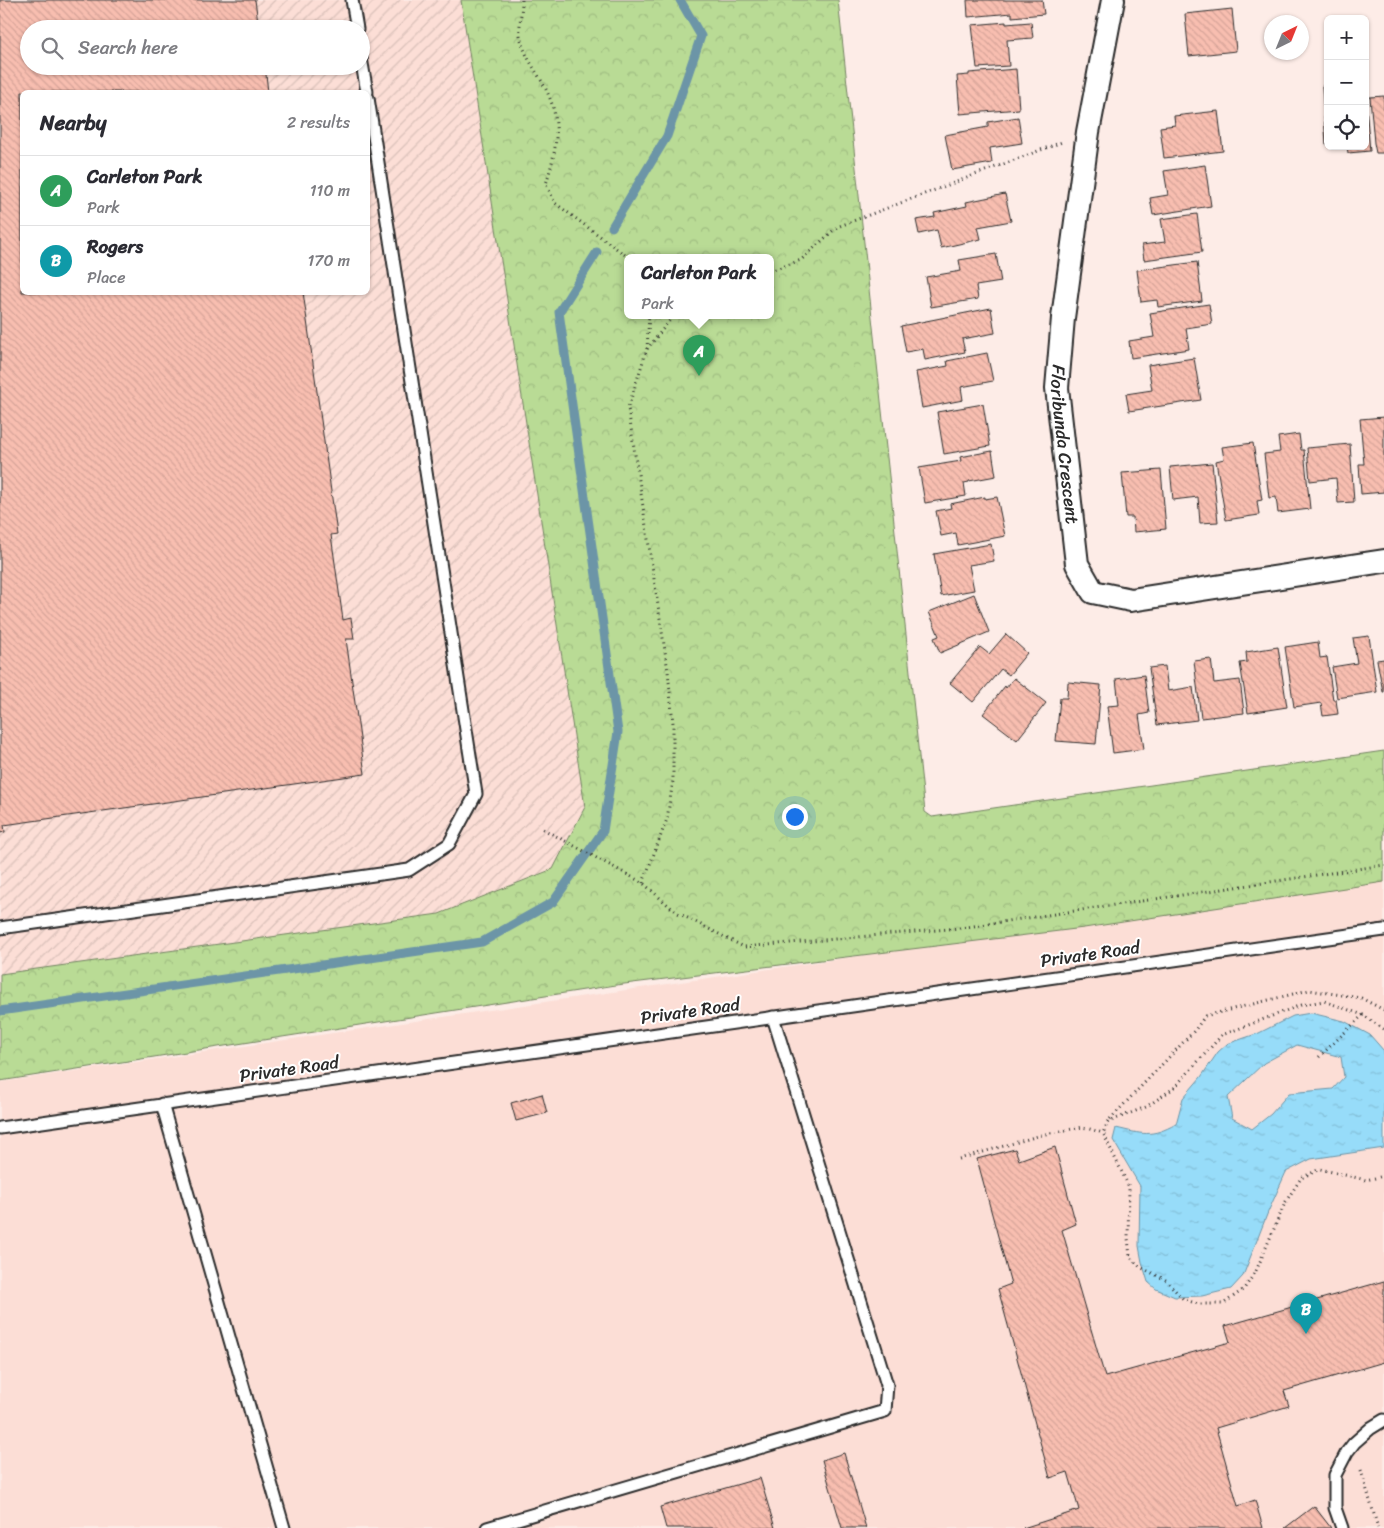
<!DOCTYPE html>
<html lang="en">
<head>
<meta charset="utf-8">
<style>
	:root { --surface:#fff; --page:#f2f2f3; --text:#2b2b33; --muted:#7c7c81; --line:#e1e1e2; --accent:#2b2b2b }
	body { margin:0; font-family:Sriracha,sans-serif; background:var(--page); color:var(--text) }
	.controls { position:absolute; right:15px; top:15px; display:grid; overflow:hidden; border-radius:8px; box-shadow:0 1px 4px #0004 }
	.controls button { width:45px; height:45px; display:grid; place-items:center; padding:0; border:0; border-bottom:1px solid var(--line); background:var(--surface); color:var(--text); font:25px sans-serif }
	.compass { position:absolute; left:1264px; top:15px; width:45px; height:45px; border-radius:50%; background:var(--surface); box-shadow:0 1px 4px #0004; rotate:43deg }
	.you { position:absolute; left:794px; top:816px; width:18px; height:18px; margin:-12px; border:4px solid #fff; border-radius:50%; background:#1a73e8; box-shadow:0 0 0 8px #1a73e833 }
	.badge { display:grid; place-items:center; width:32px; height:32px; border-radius:50%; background:var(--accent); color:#fff; font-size:16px; font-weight:700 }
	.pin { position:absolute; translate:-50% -41px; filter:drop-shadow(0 1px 2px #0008) }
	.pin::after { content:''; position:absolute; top:26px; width:18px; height:15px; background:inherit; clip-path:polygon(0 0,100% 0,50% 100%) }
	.popup { position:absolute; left:624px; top:254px; width:150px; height:65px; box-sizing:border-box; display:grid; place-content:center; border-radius:8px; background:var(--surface); filter:drop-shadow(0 1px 4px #0005); font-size:16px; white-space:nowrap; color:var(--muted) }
	.popup b { font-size:19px; color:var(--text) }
	.popup::after { content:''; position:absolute; left:50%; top:100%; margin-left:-10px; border:10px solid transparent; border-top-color:var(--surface) }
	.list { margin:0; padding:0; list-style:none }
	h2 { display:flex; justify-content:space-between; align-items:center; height:65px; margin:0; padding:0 20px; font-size:21px }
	h2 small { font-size:16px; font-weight:400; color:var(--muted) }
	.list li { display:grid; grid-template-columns:32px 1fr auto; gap:15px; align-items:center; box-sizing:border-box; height:70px; padding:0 20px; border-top:1px solid var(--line) }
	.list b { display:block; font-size:19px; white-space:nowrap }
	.list p { margin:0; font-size:16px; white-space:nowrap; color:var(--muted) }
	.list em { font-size:16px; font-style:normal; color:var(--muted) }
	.icon { flex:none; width:28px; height:28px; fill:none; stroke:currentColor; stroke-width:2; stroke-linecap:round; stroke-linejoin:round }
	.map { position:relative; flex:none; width:1384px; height:1528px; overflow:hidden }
	.search { position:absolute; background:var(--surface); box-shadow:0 1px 4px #0004; left:20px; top:20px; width:350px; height:55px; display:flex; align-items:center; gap:12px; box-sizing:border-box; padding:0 18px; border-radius:28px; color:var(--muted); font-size:19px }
	.panel { position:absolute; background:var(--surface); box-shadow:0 1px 4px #0004; left:20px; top:90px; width:350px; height:205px; border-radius:8px }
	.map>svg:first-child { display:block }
	.built { fill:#fcded6 }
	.industrial { fill:url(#industrial-furrows); fill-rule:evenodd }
	.forest { fill:url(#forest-crowns); stroke:#728360; fill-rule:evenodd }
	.water { fill:url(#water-ripples); stroke:#6c95a7; fill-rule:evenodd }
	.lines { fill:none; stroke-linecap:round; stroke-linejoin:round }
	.stream { stroke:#6c95a7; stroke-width:9 }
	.building { fill:url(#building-back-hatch); stroke:#2b2b2b }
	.lane-casing { stroke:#2b2b2b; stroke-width:15 }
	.street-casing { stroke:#2b2b2b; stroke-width:26 }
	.path { stroke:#2b2b2b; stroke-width:3; stroke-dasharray:1 4; stroke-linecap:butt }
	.lane { stroke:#fff; stroke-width:11 }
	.street { stroke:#fff; stroke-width:22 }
	.labels { text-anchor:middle; stroke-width:4; stroke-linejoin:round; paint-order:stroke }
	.street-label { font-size:18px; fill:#2b2b2b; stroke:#fff }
</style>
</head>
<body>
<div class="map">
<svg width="1384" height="1528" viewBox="0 0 1384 1528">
	<defs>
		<pattern id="industrial-furrows" width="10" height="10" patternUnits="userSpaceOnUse" patternTransform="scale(1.25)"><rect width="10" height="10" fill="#fcded6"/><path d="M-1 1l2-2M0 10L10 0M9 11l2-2" fill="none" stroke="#d8bfb8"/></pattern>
		<pattern id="forest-crowns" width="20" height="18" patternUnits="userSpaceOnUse" patternTransform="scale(1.25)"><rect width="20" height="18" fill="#b9db95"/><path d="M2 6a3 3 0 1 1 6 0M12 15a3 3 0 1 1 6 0" fill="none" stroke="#9fbc81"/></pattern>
		<pattern id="water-ripples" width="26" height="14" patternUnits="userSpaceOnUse" patternTransform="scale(1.25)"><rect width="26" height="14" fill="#97dcf9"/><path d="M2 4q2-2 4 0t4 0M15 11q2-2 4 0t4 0" fill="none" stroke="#82bdd6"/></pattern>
		<pattern id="building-back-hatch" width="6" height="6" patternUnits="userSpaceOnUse" patternTransform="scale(1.25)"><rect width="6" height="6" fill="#f8beb0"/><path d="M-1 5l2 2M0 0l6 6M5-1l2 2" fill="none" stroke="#d5a398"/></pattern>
	</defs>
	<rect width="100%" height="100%" fill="#fdece7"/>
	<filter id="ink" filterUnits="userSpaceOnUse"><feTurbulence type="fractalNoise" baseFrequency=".02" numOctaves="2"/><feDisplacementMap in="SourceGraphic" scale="10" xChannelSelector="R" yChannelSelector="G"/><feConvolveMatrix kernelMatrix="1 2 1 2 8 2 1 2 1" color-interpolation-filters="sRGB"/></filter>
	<g filter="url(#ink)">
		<!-- built -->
		<polygon class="built" points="1384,879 1384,1528 0,1528 0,1082"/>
		<!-- industrial -->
		<path class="industrial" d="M0,0H461L585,807L553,869L440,914L0,974ZM29,29H361V66H29ZM22,92H368V292H22Z"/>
		<!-- forest -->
		<path class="forest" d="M461,0H838L925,812L932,817L1384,751V882L1084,928L616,985L0,1081V974L439,914L553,869L585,807ZM770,257V315H628V257Z"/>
		<!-- water -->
		<path class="water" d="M1311,1013L1344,1021L1370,1035L1384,1051V1148L1311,1159L1286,1172L1268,1212L1243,1276L1231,1289L1202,1296L1175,1297L1156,1289L1148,1282L1142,1262L1139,1246L1140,1186L1113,1140L1116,1128C1142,1134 1151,1138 1176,1124L1183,1098L1201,1077L1218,1052L1227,1044L1259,1033L1293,1016ZM1297,1045L1341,1057L1344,1077L1333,1089L1289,1093L1271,1114L1252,1129L1232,1118L1228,1097L1264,1063Z"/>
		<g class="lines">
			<!-- stream -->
			<g class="stream">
				<polyline points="612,227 667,136 701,36 680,0"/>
				<polyline points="0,1011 482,942 553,902 603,831 618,732 559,312 597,252"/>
			</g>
		</g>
		<!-- building -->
		<g class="building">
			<polygon points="0,0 255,0 259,29 29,29 29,66 265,66 268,92 22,92 22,292 303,292 337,534 331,535 343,620 351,618 354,639 346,639 365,774 4,825 5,832 0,833"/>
			<polygon points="967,0 1042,0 1044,14 1012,17 1012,13 968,17"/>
			<polygon points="1232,9 1236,51 1189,56 1185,14"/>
			<polygon points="1006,22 1006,24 1031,22 1033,38 1007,40 1009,66 977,68 972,25"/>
			<polygon points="1016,69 1019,109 960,114 957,76 969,75 969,73"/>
			<polygon points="1328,85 1328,144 1326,144 1322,86"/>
			<polygon points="1384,96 1384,153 1376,153 1374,143 1370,97"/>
			<polygon points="1366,107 1370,151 1348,153 1347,146 1365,146"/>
			<polygon points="1218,111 1223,151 1164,158 1160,127 1175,125 1174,116"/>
			<polygon points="1018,117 1022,143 990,148 992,163 952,170 945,135 988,127 988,122"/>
			<polygon points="1205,165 1211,206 1153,215 1150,198 1168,195 1164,171"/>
			<polygon points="1005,194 1011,221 978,227 981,239 941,248 937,230 919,234 916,220 935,217 934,213 967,206 966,202"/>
			<polygon points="1197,214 1202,252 1144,260 1142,245 1165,242 1161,219"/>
			<polygon points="996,254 1001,282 976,286 978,299 931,307 926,277 961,271 959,260"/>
			<polygon points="1197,262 1202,301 1158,307 1157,300 1141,302 1137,270"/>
			<polygon points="1209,304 1212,324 1186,328 1189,349 1131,358 1129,341 1154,337 1150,313"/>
			<polygon points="991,308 995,333 962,339 965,352 925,360 923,349 906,352 901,326"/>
			<polygon points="987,353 993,381 961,387 963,400 922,408 916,372 948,366 947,361"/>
			<polygon points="1194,358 1201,400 1129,411 1126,394 1152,390 1148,365"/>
			<polygon points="983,404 990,446 944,454 937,412"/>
			<polygon points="1384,417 1384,492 1361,494 1359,464 1364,464 1360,419"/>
			<polygon points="1299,434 1301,450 1304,450 1310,509 1278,513 1276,497 1269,498 1264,454 1280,452 1278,437"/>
			<polygon points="1253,443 1262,500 1257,501 1259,515 1226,520 1216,461 1224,459 1222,447"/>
			<polygon points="1350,444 1354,502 1338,503 1336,478 1310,481 1307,448"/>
			<polygon points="992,451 996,476 969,481 969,482 964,483 966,496 925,503 919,468 961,461 960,457"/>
			<polygon points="1212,463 1218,522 1200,523 1198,497 1173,500 1170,467"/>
			<polygon points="1161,470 1166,529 1134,532 1133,517 1126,517 1122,473"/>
			<polygon points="985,497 985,499 997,497 1005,536 958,545 956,533 941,536 936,511 951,508 950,504"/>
			<polygon points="991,544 994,561 969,565 974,590 941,596 934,554"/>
			<polygon points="974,594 989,632 940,653 934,638 939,636 929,612"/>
			<polygon points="1006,634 1027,653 1009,675 1001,669 973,702 950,683 980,647 989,654"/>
			<polygon points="1369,636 1377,692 1337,698 1332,667 1357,663 1353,638"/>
			<polygon points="1318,642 1320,658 1327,657 1333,700 1336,700 1338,714 1323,716 1321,703 1294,707 1285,647"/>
			<polygon points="1278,647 1287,707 1248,713 1240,663 1247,662 1246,652"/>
			<polygon points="1211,659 1214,683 1240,680 1244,713 1201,718 1194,661"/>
			<polygon points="1384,659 1384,692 1383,692 1377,660"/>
			<polygon points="1165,666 1168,691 1193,687 1197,720 1157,725 1149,668"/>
			<polygon points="1144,675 1149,713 1139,715 1144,749 1113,753 1107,706 1119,705 1116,679"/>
			<polygon points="1014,678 1046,703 1017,740 983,714 1005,686 1006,688"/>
			<polygon points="1068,682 1101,685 1096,744 1056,741 1060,698 1067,698"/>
			<polygon points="542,1094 547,1113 516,1121 511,1103"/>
			<polygon points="1055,1147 1076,1224 1062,1230 1105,1377 1230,1342 1225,1326 1384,1281 1384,1362 1284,1391 1289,1406 1216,1428 1238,1506 1255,1500 1263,1528 1023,1528 1079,1510 1068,1472 1050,1478 998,1289 1011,1284 977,1159 1015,1149 1019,1160"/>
			<polygon points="844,1453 866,1528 842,1528 822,1460"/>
			<polygon points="760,1478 775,1528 666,1528 660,1507"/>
			<polygon points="1314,1506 1331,1528 1285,1528"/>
		</g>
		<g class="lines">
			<defs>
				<g id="lane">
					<polyline points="352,0 357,29"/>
					<polyline points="361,58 367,92"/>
					<polyline points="0,928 409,870 449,844 476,794 368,98"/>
					<polyline points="162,1104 284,1528"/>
					<polyline points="0,1128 1384,930"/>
					<polyline points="487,1528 885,1411 887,1385 773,1017"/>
					<polyline points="1342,1528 1335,1508 1335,1475 1347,1452 1354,1443 1371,1428 1384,1420"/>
				</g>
				<g id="street">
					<path id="s1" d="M1113,0L1088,132L1063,318L1057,388L1077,564L1093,592L1131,600L1384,561"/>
				</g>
			</defs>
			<!-- lane casing -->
			<use href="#lane" class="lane-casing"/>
			<!-- street casing -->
			<use href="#street" class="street-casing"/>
			<!-- path -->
			<g class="path">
				<path d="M522,0C522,11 519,24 520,35C523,52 532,65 541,80C563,118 558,144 546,184L555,203L628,257"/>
				<polyline points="770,271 801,260 837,227 1062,142"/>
				<polyline points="647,349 649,315"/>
				<polyline points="543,829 643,883 676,912 744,947 960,928 1384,865"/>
				<polyline points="643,883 667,819 673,781 673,723 668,671 628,408 647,349 674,315"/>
				<polyline points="1384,1029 1363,1015 1324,1001 1301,1005 1222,1035 1174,1088 1146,1107 1108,1122 1103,1133 1129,1187 1128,1238 1130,1257 1140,1267 1166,1280 1183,1299 1198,1304 1223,1304 1244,1289 1256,1271 1285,1203 1301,1178 1320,1169 1366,1180 1384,1176"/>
				<polyline points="1319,1057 1363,1015"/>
				<polyline points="1110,1119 1195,1030 1205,1016 1309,990 1361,998 1384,1010"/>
				<polyline points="959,1159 1045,1134 1083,1127 1103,1133"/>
				<polyline points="1361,1470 1378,1528"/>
			</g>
			<!-- lane -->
			<use href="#lane" class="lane"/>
			<!-- street -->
			<use href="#street" class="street"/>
		</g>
	</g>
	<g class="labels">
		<!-- street labels -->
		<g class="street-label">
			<text dy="6" stroke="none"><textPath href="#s1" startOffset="449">Floribunda Crescent</textPath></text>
			<text transform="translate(1090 954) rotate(-8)" y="6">Private Road</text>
			<text transform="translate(690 1011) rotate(-8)" y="6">Private Road</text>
			<text transform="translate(289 1069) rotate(-8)" y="6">Private Road</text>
		</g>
	</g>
</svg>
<div class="controls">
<button>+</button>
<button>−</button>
<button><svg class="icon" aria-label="locate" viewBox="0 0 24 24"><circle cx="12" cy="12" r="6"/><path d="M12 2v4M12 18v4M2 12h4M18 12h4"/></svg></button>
</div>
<svg class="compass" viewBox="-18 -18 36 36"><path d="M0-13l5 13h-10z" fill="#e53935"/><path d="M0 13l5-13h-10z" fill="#7c7c81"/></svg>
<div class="you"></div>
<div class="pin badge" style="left:699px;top:376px;background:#2e9e5b">A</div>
<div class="popup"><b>Carleton Park</b>Park</div>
<div class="pin badge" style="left:1306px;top:1334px;background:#0f9aa8">B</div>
<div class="search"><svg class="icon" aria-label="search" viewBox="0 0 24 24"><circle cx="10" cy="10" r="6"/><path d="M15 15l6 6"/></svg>Search here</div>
<section class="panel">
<h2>Nearby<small>2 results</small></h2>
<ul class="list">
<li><span class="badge" style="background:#2e9e5b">A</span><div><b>Carleton Park</b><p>Park</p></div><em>110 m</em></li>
<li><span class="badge" style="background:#0f9aa8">B</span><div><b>Rogers</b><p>Place</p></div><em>170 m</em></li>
</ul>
</section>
</div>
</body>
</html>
